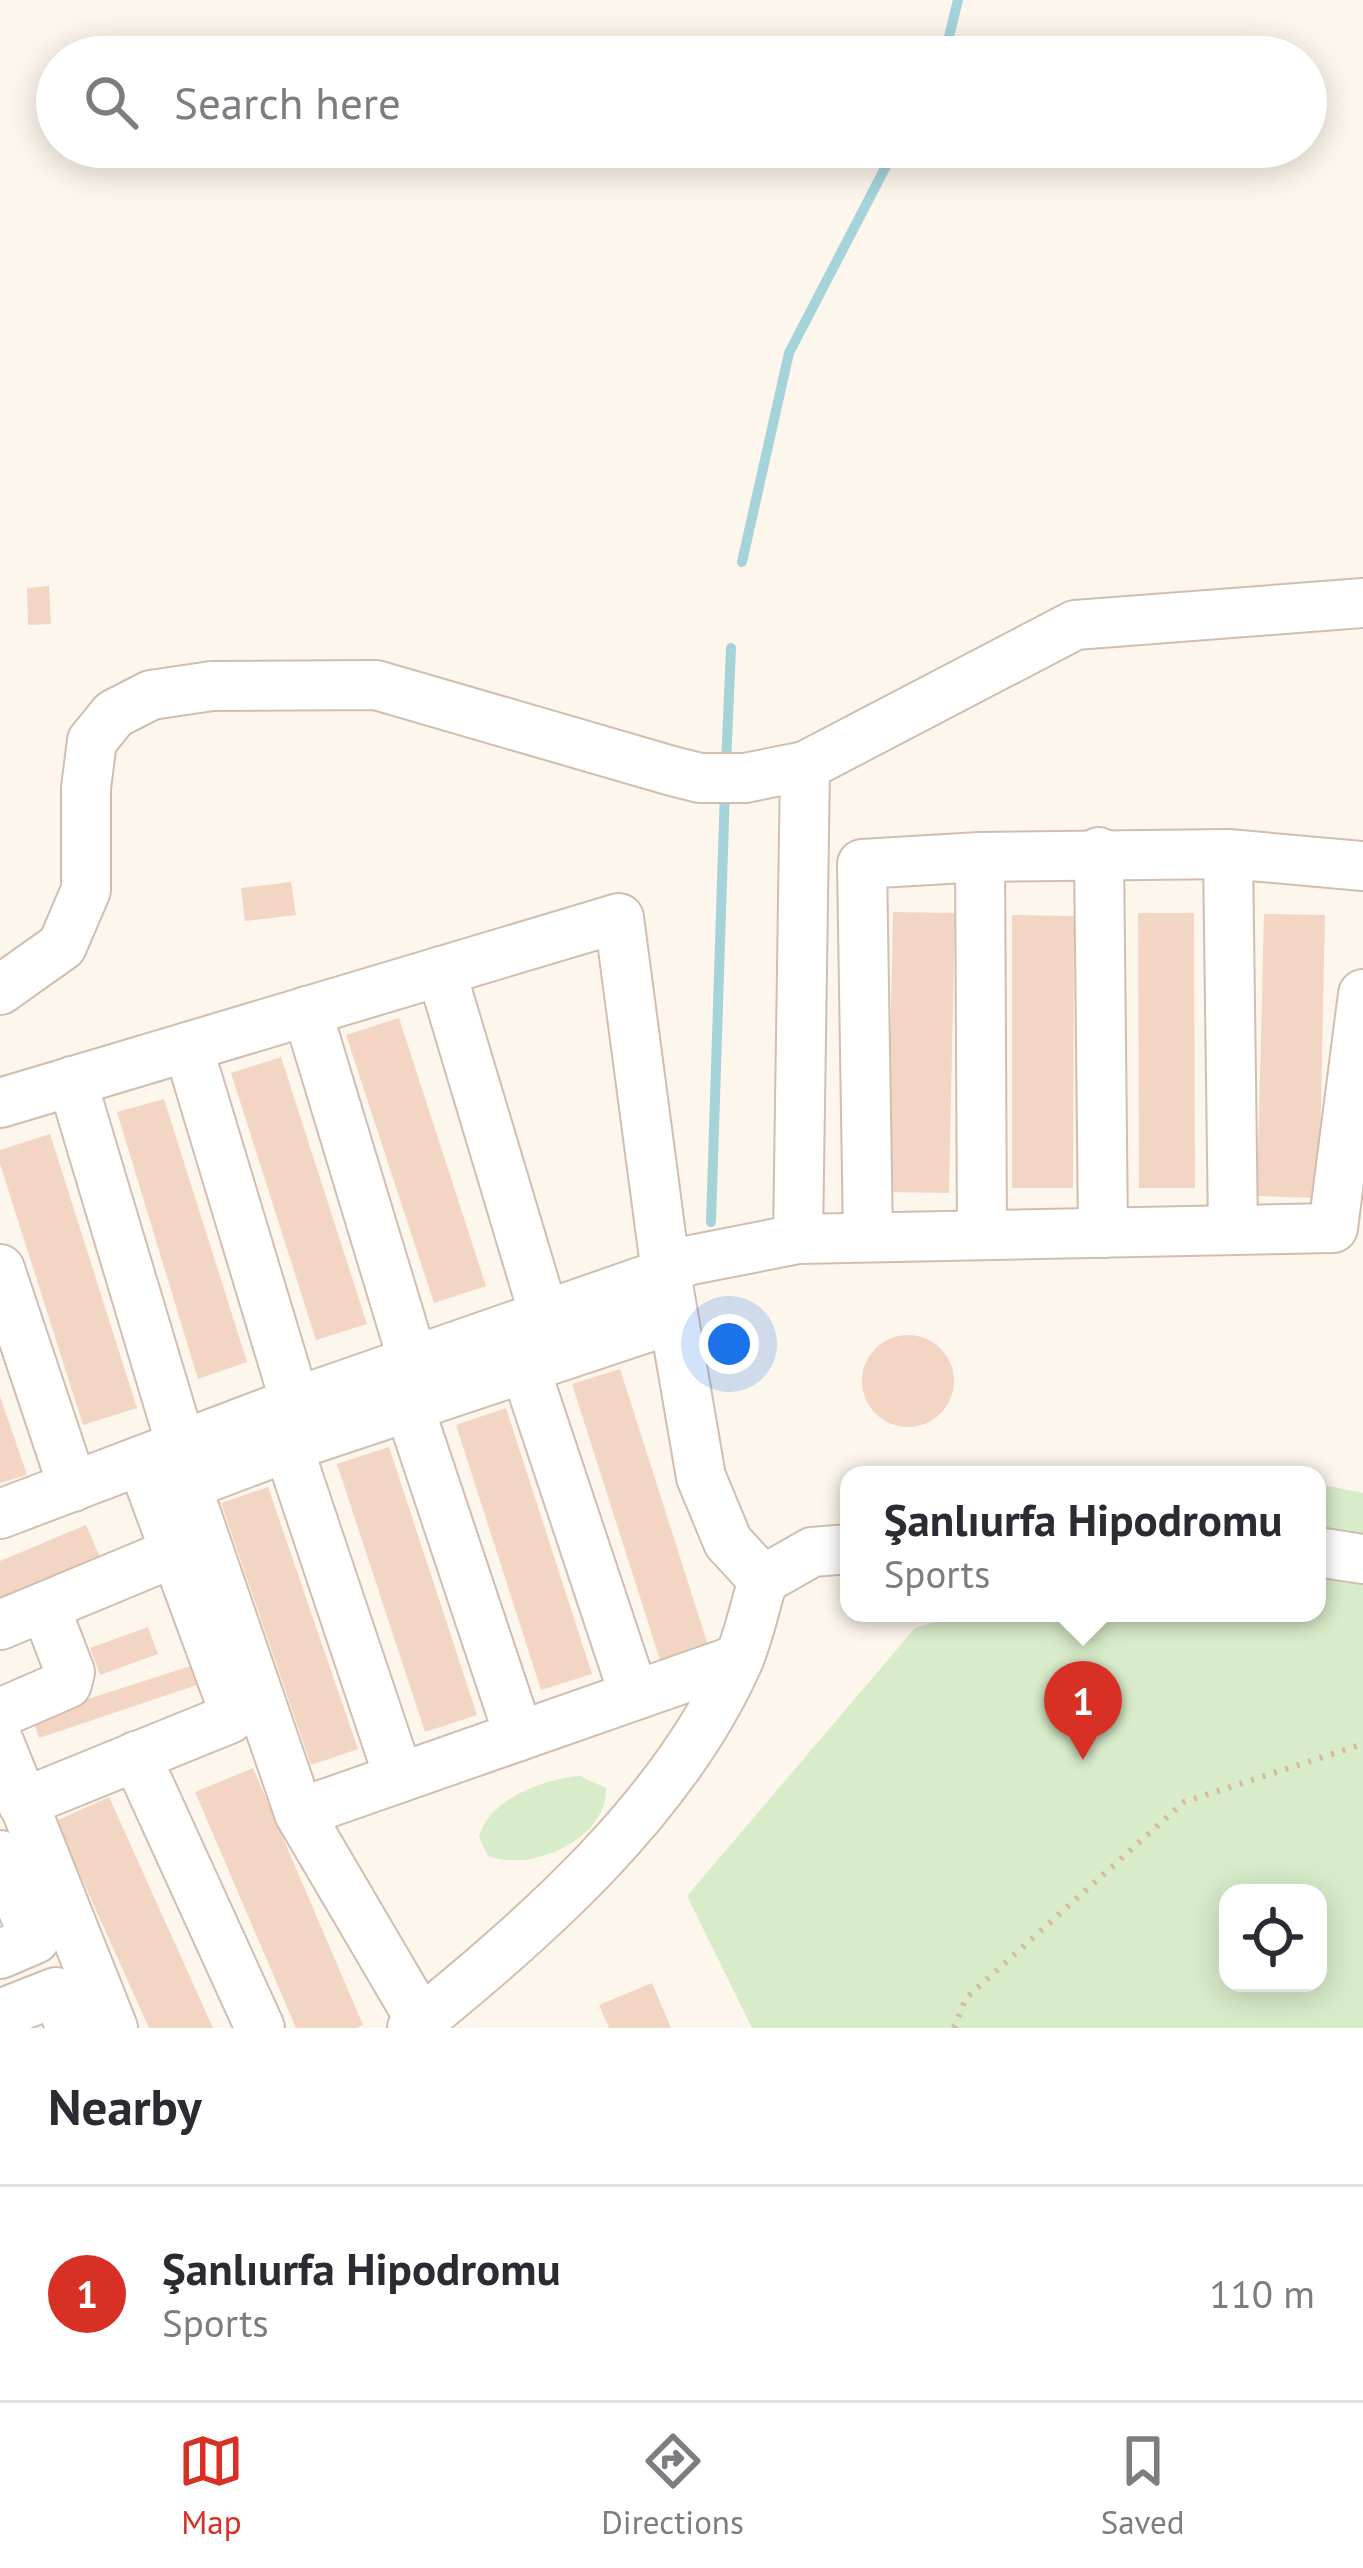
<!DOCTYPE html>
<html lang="en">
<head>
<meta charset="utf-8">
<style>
	:root { --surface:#fff; --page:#f2f2f3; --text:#2b2b33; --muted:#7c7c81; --line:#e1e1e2; --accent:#d93025 }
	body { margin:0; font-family:"PT Sans",sans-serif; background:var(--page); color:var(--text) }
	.controls { position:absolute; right:36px; bottom:36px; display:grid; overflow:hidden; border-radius:24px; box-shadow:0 6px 30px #0003 }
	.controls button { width:108px; height:108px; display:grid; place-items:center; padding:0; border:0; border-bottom:3px solid var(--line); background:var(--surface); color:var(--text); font:60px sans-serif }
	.you { position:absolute; left:729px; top:1344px; width:42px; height:42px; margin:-30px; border:9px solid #fff; border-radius:50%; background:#1a73e8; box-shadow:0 0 0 18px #1a73e833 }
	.badge { display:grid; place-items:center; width:78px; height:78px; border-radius:50%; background:var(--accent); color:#fff; font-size:39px; font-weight:700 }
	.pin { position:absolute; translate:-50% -99px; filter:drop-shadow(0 3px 6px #0008) }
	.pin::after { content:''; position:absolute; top:63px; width:42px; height:36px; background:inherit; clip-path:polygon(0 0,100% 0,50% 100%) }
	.popup { position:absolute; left:840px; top:1466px; width:486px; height:156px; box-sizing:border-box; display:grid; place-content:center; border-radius:24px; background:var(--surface); filter:drop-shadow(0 3px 9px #0005); font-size:39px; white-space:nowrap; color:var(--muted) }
	.popup b { font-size:45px; color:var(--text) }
	.popup::after { content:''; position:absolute; left:50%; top:100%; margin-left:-24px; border:24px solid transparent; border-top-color:var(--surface) }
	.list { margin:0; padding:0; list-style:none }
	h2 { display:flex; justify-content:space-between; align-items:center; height:156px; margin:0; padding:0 48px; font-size:51px }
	h2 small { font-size:39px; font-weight:400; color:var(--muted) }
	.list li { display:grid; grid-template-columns:78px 1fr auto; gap:36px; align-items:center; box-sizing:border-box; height:216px; padding:0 48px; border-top:3px solid var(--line) }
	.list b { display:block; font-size:45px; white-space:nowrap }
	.list p { margin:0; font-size:39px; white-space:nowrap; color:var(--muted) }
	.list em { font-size:39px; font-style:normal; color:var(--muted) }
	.icon { flex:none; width:66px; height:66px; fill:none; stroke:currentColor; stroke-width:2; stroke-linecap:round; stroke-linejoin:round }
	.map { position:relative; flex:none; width:1363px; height:2028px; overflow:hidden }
	.search { position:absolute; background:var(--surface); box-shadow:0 6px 30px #0003; left:36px; right:36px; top:36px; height:132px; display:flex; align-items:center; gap:30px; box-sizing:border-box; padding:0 42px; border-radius:66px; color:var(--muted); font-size:45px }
	.sheet { height:372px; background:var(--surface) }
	nav { display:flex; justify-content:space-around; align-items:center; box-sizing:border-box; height:168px; border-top:3px solid var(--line); background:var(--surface); font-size:33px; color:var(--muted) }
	nav a { display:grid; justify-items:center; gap:6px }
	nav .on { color:var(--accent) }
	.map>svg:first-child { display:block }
	.green { fill:#d8ecc9; fill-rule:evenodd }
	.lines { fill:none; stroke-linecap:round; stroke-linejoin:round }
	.stream { stroke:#a5d3da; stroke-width:10 }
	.building { fill:#f3d5c3 }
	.minor-casing { stroke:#d1beb0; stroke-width:52 }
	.path { stroke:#d9b8a5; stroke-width:6; stroke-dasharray:3 9; stroke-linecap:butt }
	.minor { stroke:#fff; stroke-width:48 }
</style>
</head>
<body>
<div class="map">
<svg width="1363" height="2028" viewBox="0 0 1363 2028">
	<rect width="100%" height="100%" fill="#fdf6ec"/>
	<!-- green -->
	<g class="green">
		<path d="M1319,1484L1363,1493V2028H752L687,1896L915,1628L967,1613H1317ZM1228,1893H1318V1983H1228Z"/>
		<path d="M580,1776L606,1788C608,1838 532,1873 488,1856L479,1837C489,1799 543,1779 580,1776Z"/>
	</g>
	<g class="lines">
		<!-- stream -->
		<g class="stream">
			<polyline points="944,57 958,0"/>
			<polyline points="742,562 789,353 896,147"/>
			<polyline points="726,765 731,648"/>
			<polyline points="711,1222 725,789"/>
		</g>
	</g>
	<!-- building -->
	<g class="building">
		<polygon points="49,586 51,624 28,625 27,588"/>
		<polygon points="291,882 296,915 245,921 241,888"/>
		<polygon points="893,912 955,913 949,1193 887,1192"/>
		<polygon points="1138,913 1194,913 1195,1188 1139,1188"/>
		<polygon points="1264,914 1325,915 1319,1198 1257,1196"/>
		<polygon points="1012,915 1074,916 1073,1188 1012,1188"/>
		<polygon points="399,1018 486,1286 434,1303 346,1035"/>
		<polygon points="281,1057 367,1324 316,1340 231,1073"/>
		<polygon points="164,1099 247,1362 198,1379 117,1112"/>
		<polygon points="50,1134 137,1408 83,1425 0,1164 0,1150"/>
		<circle cx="908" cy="1381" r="46"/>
		<polygon points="620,1369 708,1645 660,1660 572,1384"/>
		<polygon points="0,1396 27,1475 0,1483"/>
		<polygon points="506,1408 592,1674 541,1690 456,1425"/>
		<polygon points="389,1447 477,1715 425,1732 337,1464"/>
		<polygon points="268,1487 358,1749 311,1765 221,1503"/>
		<polygon points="86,1525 102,1562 0,1604 0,1561"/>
		<polygon points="148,1627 158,1654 100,1675 90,1648"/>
		<polygon points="200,1663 206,1682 39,1738 32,1717"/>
		<polygon points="253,1768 363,2025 356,2028 296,2028 195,1792"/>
		<polygon points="109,1797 213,2028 149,2028 56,1821"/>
		<polygon points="652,1983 671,2028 609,2028 599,2005"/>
	</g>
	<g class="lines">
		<defs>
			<g id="minor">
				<polyline points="1099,852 1103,1233"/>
				<polyline points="1228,854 1233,1230"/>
				<polyline points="441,971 544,1315"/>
				<polyline points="0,990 62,946 86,890 86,788 92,741 114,714 151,695 212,686 376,685 672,771 700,778 745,778 805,766 1075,625 1363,603"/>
				<polyline points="307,1011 413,1361"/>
				<polyline points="188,1047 295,1402"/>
				<polyline points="72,1081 181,1445"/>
				<polyline points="0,1103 619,918 666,1273 701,1477 728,1542 763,1580"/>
				<polyline points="982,1235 980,857 1228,854 1363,866"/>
				<polyline points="868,1237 862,864 980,857"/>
				<polyline points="798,1239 1333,1228 1363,994"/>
				<polyline points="0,1269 73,1487"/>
				<polyline points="525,1368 634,1695"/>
				<polyline points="409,1407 519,1736"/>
				<polyline points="288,1447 190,1484 188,1490 299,1813 421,2021"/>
				<polyline points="0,1514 295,1402 666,1273 686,1261 798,1239 805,766"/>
				<polyline points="1317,1552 1363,1559"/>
				<polyline points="0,1625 173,1553"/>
				<polyline points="0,1713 67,1684 70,1672 45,1607"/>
				<polyline points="0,1744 113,2028"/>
				<polyline points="136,1756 260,2028"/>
				<polyline points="399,1778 288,1447 673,1319"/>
				<polyline points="22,1803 229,1719 233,1709 142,1462"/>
				<polyline points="299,1813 739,1659"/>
				<polyline points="0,1855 35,1939 0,1954"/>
				<polyline points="0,2014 56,1992 71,2028"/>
				<path d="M412,2028C535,1929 674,1807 739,1659C749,1635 755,1606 763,1580L812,1552L849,1549"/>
			</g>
		</defs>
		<!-- minor casing -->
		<use href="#minor" class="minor-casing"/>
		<!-- path -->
		<polyline class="path" points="954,2028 966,1998 1184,1802 1363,1744"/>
		<!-- minor -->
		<use href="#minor" class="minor"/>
	</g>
</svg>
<div class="controls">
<button><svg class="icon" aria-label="locate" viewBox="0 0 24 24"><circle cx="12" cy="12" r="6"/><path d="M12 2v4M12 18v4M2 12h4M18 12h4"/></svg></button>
</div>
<div class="you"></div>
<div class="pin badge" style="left:1083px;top:1760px">1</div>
<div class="popup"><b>Şanlıurfa Hipodromu</b>Sports</div>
<div class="search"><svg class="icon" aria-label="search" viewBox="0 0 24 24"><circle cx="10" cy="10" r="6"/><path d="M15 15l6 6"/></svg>Search here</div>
</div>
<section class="sheet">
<h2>Nearby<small></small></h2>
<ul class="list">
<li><span class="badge">1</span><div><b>Şanlıurfa Hipodromu</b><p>Sports</p></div><em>110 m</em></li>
</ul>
</section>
<nav>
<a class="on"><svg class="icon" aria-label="map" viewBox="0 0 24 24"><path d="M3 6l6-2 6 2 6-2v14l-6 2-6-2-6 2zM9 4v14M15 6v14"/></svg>Map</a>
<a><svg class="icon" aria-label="directions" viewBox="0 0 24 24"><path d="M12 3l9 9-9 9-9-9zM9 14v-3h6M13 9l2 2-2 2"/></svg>Directions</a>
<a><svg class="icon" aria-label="saved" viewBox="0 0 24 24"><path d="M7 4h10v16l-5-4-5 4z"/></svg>Saved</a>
</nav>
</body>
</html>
